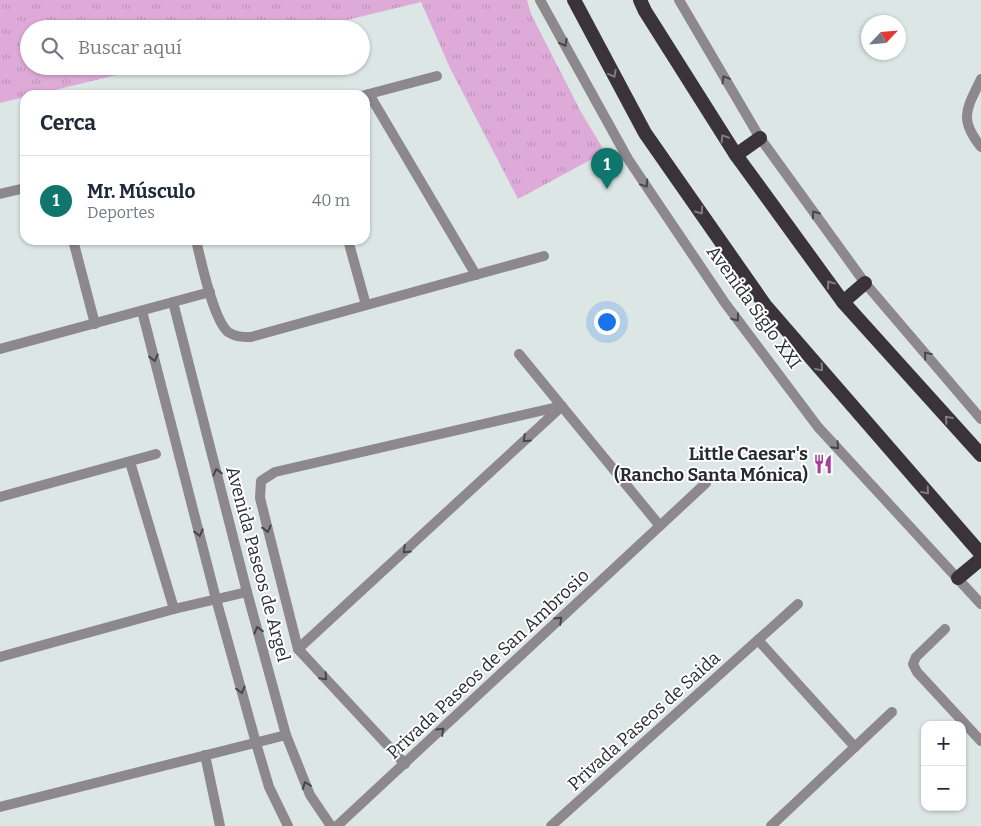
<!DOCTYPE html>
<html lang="es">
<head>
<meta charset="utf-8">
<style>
	:root { --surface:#fff; --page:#f2f2f3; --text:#1f2937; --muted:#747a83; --line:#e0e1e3; --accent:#0f766e }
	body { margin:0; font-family:Bitter,serif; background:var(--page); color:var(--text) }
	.controls { position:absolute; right:15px; bottom:15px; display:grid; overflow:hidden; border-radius:10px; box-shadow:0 1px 4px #0004 }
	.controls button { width:45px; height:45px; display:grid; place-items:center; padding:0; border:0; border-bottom:1px solid var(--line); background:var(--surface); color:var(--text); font:25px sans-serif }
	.compass { position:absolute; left:861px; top:15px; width:45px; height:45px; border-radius:50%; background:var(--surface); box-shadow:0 1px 4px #0004; rotate:64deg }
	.you { position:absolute; left:606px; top:321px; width:18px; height:18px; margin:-12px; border:4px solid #fff; border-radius:50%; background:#1a73e8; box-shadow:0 0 0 8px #1a73e833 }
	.badge { display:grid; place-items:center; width:32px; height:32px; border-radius:50%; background:var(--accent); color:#fff; font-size:16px; font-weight:700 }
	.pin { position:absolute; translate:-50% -41px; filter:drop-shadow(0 1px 2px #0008) }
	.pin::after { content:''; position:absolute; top:26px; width:18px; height:15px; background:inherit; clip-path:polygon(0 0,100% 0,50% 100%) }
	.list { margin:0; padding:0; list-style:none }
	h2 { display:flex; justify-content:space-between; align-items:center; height:65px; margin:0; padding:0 20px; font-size:21px }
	h2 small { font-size:16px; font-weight:400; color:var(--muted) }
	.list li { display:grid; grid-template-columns:32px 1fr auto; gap:15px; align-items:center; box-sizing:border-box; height:90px; padding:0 20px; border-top:1px solid var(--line) }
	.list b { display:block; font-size:19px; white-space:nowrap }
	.list p { margin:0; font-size:16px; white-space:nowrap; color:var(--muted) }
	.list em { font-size:16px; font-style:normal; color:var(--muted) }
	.icon { flex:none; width:28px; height:28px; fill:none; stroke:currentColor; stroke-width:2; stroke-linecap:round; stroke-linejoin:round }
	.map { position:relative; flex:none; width:981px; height:826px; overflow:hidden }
	.search { position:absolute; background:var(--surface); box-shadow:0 1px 4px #0004; left:20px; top:20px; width:350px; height:55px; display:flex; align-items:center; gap:12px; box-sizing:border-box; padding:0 18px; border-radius:28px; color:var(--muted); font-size:19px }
	.panel { position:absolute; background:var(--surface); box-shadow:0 1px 4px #0004; left:20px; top:90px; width:350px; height:155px; border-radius:15px }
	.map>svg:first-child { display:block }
	.grass { fill:url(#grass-tufts) }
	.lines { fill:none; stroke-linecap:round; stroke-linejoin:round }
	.minor { stroke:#8c888b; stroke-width:10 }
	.tertiary { stroke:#8c888b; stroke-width:10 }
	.trunk { stroke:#3a3439; stroke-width:14 }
	.oneway { stroke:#464848 }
	.oneway2 { stroke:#7f7b7e }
	.labels { text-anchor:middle; stroke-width:4; stroke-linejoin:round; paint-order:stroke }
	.street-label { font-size:18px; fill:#282c2c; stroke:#fff }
	.poi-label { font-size:18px; font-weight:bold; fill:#282c2c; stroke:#fff; text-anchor:end }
</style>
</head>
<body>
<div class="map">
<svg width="981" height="826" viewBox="0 0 981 826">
	<defs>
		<pattern id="grass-tufts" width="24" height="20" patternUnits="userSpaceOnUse" patternTransform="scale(1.25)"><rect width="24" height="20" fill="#deabd8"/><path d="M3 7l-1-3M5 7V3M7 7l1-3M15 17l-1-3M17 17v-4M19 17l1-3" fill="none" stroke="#be93ba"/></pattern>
	</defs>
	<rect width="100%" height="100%" fill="#dbe6e5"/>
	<!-- grass -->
	<polygon class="grass" points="0,0 527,0 531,14 581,112 605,152 518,199 450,68 421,2 310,29 29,29 29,66 154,66 34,95 25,95 25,97 0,103"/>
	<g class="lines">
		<!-- minor -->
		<g class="minor">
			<path d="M981,79C967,109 958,118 981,147"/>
			<polyline points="369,94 476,275"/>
			<polyline points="365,95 437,76"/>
			<polyline points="0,194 25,188"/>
			<polyline points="73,240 95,324"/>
			<path d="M196,240C201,261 213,319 228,332C235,337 243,337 251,337L544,256"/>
			<polyline points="348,240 366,305"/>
			<polyline points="173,302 247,592 286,735 310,795 331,826"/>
			<polyline points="142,311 216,599 256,743 269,787 288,826"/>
			<polyline points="0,349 210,292"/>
			<polyline points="519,354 660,526"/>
			<polyline points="130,462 174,609"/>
			<polyline points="0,497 156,454"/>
			<polyline points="945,629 916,657 913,664 917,672 981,741"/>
			<polyline points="758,640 855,747"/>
			<polyline points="298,649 561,407"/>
			<polyline points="0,657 174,609 247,592"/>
			<polyline points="205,755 220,826"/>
			<polyline points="405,764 298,649 260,498 261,481 275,472 562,406"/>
			<polyline points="0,807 286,735"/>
			<polyline points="337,826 706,483"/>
			<polyline points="551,826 798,604"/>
			<polyline points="771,826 892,712"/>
		</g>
		<!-- tertiary -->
		<g class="tertiary">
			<polyline points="540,0 628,159 725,303 818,427 981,604"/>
			<polyline points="679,0 760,138 865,283 981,419"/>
		</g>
		<!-- trunk -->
		<g class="trunk">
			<polyline points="574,0 645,133 765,305 981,554"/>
			<polyline points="640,0 645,11 736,155 843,302 981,455"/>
			<polyline points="736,155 760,138"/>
			<polyline points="843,302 865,283"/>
			<polyline points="958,578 981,559"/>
		</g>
	</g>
	<!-- one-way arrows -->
	<defs><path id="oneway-chevron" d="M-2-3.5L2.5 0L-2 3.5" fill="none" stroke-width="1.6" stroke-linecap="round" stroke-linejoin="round" transform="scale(1.25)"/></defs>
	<g class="oneway">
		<use href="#oneway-chevron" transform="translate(564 43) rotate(61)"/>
		<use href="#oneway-chevron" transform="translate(725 79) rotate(-121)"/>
		<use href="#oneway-chevron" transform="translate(645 184) rotate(56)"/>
		<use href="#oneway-chevron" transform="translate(815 214) rotate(-126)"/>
		<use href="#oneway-chevron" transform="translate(736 318) rotate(53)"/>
		<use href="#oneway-chevron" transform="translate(927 355) rotate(-130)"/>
		<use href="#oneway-chevron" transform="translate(154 358) rotate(76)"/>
		<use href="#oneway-chevron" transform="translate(526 439) rotate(137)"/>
		<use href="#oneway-chevron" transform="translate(836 446) rotate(47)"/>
		<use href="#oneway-chevron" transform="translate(217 472) rotate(-104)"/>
		<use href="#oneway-chevron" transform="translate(267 529) rotate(76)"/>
		<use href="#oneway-chevron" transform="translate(199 533) rotate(76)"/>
		<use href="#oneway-chevron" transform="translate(406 550) rotate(137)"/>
		<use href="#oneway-chevron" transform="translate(559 620) rotate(-43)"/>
		<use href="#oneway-chevron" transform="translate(258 630) rotate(-105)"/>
		<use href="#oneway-chevron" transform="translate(324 677) rotate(47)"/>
		<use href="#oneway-chevron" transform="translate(241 690) rotate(75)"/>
		<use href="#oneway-chevron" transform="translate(441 731) rotate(-43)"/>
		<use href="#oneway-chevron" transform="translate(306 785) rotate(-111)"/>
	</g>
	<g class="oneway2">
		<use href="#oneway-chevron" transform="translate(613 74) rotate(62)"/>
		<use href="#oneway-chevron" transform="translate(724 138) rotate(-122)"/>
		<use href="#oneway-chevron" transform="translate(700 211) rotate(55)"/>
		<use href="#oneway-chevron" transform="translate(830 284) rotate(-126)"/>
		<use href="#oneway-chevron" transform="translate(820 368) rotate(49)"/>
		<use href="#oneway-chevron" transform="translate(948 419) rotate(-132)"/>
		<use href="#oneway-chevron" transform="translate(926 491) rotate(49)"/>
	</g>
	<!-- icons -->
	<defs>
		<symbol id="restaurant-bare" viewBox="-9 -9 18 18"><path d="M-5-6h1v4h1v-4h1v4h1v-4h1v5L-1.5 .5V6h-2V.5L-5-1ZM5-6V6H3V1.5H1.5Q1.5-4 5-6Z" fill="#a73e9f" stroke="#fff" stroke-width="2.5" paint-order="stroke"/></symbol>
	</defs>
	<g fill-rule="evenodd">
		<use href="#restaurant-bare" x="809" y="450" width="28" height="28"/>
	</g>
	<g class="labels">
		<!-- street labels -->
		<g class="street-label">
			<text transform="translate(754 307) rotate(54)" y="6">Avenida Siglo XXI</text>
			<text transform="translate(258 564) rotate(75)" y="6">Avenida Paseos de Argel</text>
			<text transform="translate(488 664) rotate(-43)" y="6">Privada Paseos de San Ambrosio</text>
			<text transform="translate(644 721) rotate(-42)" y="6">Privada Paseos de Saida</text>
		</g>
		<!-- poi labels -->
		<g class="poi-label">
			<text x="808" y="460">Little Caesar's<tspan x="808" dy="21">(Rancho Santa Mónica)</tspan></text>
		</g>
	</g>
</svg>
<div class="controls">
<button>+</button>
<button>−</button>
</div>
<svg class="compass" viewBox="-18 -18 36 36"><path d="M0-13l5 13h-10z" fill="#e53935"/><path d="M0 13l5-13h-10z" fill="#747a83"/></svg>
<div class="you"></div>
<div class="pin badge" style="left:607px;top:189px">1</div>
<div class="search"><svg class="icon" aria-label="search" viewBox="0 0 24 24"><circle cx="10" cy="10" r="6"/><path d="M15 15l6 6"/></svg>Buscar aquí</div>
<section class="panel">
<h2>Cerca<small></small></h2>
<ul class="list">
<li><span class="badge">1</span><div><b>Mr. Músculo</b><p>Deportes</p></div><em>40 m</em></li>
</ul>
</section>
</div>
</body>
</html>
